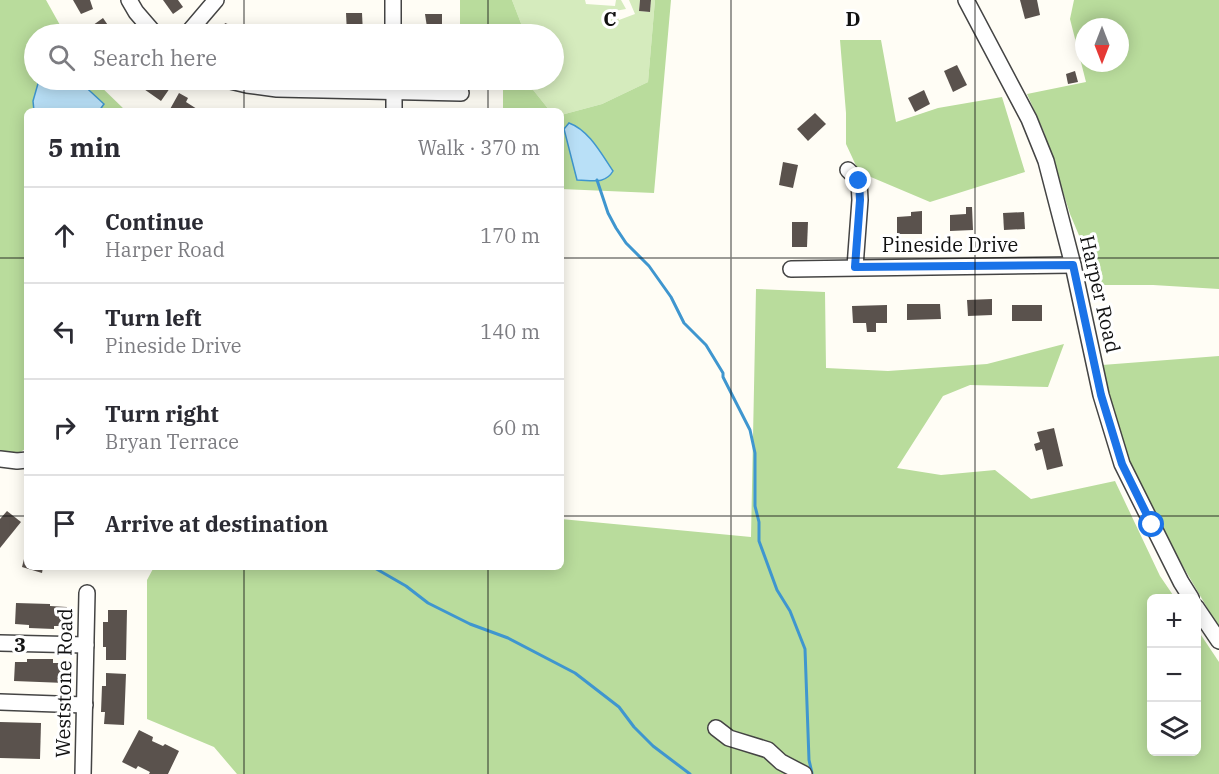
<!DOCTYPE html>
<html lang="en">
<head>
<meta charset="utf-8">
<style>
	:root { --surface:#fff; --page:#f7f7f7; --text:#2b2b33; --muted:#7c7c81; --line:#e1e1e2 }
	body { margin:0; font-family:"IBM Plex Serif",serif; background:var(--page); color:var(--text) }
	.controls { position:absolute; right:18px; bottom:18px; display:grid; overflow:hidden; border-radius:9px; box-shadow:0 3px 15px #0003 }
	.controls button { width:54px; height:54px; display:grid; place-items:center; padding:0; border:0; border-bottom:2px solid var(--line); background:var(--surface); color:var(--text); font:30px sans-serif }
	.compass { position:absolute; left:1075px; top:18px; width:54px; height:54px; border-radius:50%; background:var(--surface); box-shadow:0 3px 15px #0003; rotate:180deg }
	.stop { position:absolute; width:18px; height:18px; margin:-14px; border:4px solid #1a73e8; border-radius:50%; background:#fff }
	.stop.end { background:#1a73e8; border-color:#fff; box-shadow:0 2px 6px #0008 }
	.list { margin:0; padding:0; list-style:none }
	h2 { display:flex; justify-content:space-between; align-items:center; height:78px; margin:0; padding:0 24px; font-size:26px }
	h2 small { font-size:20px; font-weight:400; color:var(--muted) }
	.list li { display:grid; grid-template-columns:39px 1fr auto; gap:18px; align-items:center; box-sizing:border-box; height:96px; padding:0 24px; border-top:2px solid var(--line) }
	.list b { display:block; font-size:22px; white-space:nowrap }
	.list p { margin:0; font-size:20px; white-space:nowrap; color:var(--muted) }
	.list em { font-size:20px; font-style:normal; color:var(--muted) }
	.icon { flex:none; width:33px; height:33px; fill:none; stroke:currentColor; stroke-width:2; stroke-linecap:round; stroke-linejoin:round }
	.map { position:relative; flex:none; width:1219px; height:774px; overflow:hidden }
	.search { position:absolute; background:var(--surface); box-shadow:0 3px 15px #0003; left:24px; top:24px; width:540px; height:66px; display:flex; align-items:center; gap:15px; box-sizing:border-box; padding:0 21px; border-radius:33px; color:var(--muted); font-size:22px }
	.panel { position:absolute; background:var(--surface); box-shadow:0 3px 15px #0003; left:24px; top:108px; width:540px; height:462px; border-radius:9px }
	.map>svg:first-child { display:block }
	.green { fill:#d5ebbd }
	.forest { fill:#b9dc9c; fill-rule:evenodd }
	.water { fill:#b9e0f7; stroke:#3f96cf; stroke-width:1.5 }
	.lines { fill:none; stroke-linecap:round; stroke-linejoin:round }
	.stream { stroke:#3f96cf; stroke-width:3 }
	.building { fill:#5a524d }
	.minor-casing { stroke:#444; stroke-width:18 }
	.minor { stroke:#fff; stroke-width:15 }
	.route { stroke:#1a73e8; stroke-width:8 }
	.grid { fill:none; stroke:#111; stroke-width:1.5; stroke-opacity:0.55 }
	.labels { text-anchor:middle; stroke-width:6; stroke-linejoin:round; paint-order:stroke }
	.street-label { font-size:20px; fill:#111; stroke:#fff }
	.grid-label { font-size:20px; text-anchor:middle; font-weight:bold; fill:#111; stroke:#fff; stroke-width:6; stroke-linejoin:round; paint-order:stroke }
</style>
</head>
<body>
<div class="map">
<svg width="1219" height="774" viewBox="0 0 1219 774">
	<rect width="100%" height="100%" fill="#fffdf5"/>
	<!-- green -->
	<polygon class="green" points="512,0 585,0 586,4 615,6 616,0 621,0 626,9 615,11 619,20 635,14 629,0 640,0 639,11 650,12 651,0 655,0 648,82 602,104 561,115 561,111 550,111 530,86 529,80 554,80 554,34 524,34 522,26"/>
	<!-- forest -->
	<g class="forest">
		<polygon points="0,0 46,0 65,34 34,34 34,80 94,80 126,111 27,111 27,448 0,464"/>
		<polygon points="460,0 512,0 522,26 524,34 460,34"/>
		<polygon points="655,0 671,0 654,193 561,189 561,115 602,104 648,82"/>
		<path d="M1074,0H1219V289L1153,285H1100L1070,214L1044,132L1027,94L1086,82L1070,19ZM1084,27H1120V63H1084Z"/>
		<polygon points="840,40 881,40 896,122 938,108 1002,97 1025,172 930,202 859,172 846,144 846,113"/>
		<polygon points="498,80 529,80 530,86 550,111 503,111 503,80"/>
		<polygon points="756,289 825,292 826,368 888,371 987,364 1064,344 1048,387 970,385 943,396 897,468 941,475 995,470 1031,499 1115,481 1160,576 1175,598 1152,598 1152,752 1196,752 1197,629 1219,662 1219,774 237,774 214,747 147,719 147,580 154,567 561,567 561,519 751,537"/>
		<polygon points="1219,356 1219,628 1153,515 1133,472 1110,398 1102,365"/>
	</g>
	<!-- water -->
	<g class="water">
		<polygon points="39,80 78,80 104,104 99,111 34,111 33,101"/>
		<path d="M569,123C589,130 602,155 613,171C605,185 591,180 577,180L564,129Z"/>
	</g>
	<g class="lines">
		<!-- stream -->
		<g class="stream">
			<polyline points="597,180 608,213 616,228 626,243 649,266 671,297 684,323 706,345 723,373 723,377 750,430 755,453 755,506 759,522 759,541 777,590 790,611 805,649 809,760 812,773"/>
			<polyline points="373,567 406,586 428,603 470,624 508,638 575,673 619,707 634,727 653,746 690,774"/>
		</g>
	</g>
	<!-- building -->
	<g class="building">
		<polygon points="73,0 90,0 93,9 81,14"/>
		<polygon points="163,0 178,0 183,7 173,14"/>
		<polygon points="640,0 651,0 650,12 639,11"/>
		<polygon points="1020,0 1037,0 1040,15 1025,19"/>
		<polygon points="346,13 362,13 363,34 347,34"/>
		<polygon points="425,14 442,14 442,34 428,34"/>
		<polygon points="103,18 114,34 94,34 89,28"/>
		<polygon points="225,23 246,31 245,34 220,34"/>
		<polygon points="957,65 967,85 953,92 944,71"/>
		<polygon points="1075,71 1078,82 1068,84 1066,74"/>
		<polygon points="146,80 154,80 160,84 162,82 170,88 161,101 141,87"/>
		<polygon points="924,90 930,104 915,112 908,98"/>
		<polygon points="179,93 188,98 186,102 197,109 196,111 169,111"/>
		<polygon points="815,113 826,124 808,141 797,129"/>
		<polygon points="783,162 798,165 793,188 779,185"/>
		<polygon points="966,207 972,207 973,230 950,231 950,215 966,214"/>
		<polygon points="922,211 922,234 897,234 897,217 911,216 911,212"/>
		<polygon points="1024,212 1025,229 1004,230 1003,213"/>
		<polygon points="792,222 808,222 807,247 792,247"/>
		<polygon points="992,299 992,315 968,316 967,300"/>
		<polygon points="907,304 940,304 941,319 907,320"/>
		<polygon points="887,305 887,323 876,323 876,332 867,332 866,323 853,323 852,306"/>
		<rect x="1012" y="305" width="30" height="16"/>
		<polygon points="1054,428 1063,466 1047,470 1042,449 1036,451 1034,444 1040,442 1037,432"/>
		<polygon points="7,511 21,522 0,548 0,519"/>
		<polygon points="26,551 27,567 43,567 42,573 22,567"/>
		<polygon points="16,603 50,604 50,606 67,607 66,626 54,626 54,629 29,628 29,625 15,624"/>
		<polygon points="108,610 127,610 126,660 106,660 106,647 103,647 103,622 108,622"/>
		<polygon points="27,659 53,659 53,663 66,663 65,683 14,681 15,662 27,662"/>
		<polygon points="106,673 126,674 124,725 104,724 105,712 101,712 102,686 106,686"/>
		<polygon points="0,722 41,723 40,759 0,758"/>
		<polygon points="139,730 153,737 152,741 163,746 165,744 179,751 168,774 149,774 150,772 138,766 136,769 122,762"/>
	</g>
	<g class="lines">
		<defs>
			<g id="minor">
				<polyline points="129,0 136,12 155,34"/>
				<polyline points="393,0 393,34"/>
				<polyline points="966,0 1029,119 1046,161 1073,265 1101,395 1122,464 1181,582 1191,598"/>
				<polyline points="187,34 216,0"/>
				<polyline points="226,80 247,85 277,89 461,93"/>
				<polyline points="394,80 394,111"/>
				<polyline points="848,170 859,181 860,200 855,267"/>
				<polyline points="791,269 1073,265"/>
				<polyline points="0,459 17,461 27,460"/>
				<polyline points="1196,607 1219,641"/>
				<polyline points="0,643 86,645"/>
				<polyline points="0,702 85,705"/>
				<polyline points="716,728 729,738 768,750 781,762 804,774"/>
				<polyline points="83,774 87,593"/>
			</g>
		</defs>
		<!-- minor casing -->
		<use href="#minor" class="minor-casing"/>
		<!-- minor -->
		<use href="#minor" class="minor"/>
	</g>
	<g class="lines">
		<!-- route -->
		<polyline class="route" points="859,181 860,200 855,267 1073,265 1101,395 1122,464 1152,525"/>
	</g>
	<!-- grid -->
	<path class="grid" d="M244,0V34M488,0V34M731,0V774M975,0V774M244,80V111M488,80V111M0,258H27M561,258H1219M0,516H27M561,516H1219M244,567V774M488,567V774"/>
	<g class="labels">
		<!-- street labels -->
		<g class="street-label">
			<text x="950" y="252">Pineside Drive</text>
			<text transform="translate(1100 294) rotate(77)" y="7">Harper Road</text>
			<text transform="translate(64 683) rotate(-89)" y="7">Weststone Road</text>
		</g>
	</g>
	<g class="grid-label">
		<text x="610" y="26">C</text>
		<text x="853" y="26">D</text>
		<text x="20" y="652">3</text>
	</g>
</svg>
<div class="controls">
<button>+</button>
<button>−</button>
<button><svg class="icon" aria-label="layers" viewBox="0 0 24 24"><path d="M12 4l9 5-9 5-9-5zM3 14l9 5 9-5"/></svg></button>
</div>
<svg class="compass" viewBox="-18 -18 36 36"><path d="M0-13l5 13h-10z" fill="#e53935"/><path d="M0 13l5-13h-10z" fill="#7c7c81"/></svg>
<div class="stop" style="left:1152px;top:525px"></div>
<div class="stop end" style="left:859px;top:181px"></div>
<div class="search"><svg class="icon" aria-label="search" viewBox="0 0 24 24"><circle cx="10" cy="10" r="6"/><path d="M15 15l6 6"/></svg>Search here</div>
<section class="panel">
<h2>5 min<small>Walk · 370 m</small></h2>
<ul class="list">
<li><svg class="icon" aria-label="ahead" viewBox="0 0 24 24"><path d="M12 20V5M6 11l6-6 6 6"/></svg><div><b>Continue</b><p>Harper Road</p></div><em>170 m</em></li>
<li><svg class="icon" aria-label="left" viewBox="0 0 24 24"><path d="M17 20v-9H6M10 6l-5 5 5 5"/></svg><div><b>Turn left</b><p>Pineside Drive</p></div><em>140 m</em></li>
<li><svg class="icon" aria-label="right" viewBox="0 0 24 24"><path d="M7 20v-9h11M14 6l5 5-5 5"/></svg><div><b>Turn right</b><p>Bryan Terrace</p></div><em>60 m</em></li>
<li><svg class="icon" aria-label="arrive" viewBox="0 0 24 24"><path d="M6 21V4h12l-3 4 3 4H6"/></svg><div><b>Arrive at destination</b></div></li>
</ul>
</section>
</div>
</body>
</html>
